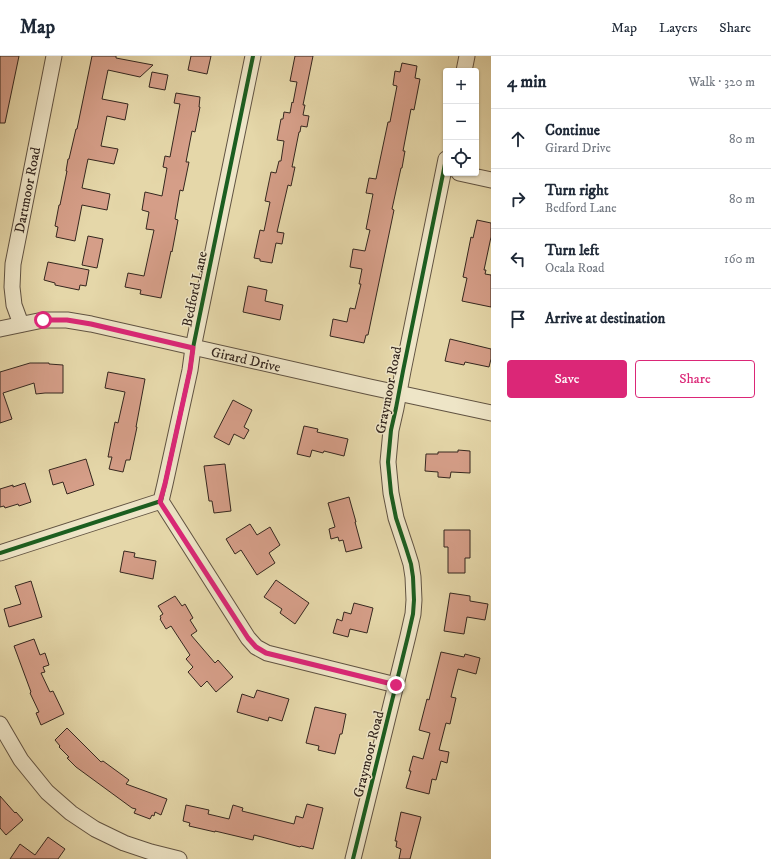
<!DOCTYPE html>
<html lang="en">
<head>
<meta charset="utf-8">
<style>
	:root { --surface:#fff; --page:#f2f2f3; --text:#1f2937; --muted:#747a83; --line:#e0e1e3; --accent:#db2777 }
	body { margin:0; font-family:"IM FELL DW Pica",serif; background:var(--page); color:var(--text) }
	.controls { position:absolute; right:12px; top:12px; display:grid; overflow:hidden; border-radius:4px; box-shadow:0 1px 3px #0004 }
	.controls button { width:36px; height:36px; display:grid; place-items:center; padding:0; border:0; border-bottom:1px solid var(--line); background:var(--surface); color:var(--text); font:20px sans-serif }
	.stop { position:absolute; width:12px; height:12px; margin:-9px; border:3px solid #db2777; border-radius:50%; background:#fff }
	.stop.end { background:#db2777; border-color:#fff; box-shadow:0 1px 4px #0008 }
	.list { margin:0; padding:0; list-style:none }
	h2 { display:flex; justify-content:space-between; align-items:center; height:52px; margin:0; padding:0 16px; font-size:17px }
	h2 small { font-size:13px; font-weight:400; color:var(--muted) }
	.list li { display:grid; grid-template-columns:26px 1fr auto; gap:12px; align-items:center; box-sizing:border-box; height:60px; padding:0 16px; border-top:1px solid var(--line) }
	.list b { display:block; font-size:15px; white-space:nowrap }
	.list p { margin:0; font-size:13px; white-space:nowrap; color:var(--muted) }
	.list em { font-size:13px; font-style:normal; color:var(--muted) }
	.actions { display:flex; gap:8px; padding:12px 16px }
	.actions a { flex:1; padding:9px 0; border:1px solid var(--accent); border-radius:4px; text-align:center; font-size:14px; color:var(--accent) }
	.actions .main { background:var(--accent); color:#fff }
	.icon { flex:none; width:22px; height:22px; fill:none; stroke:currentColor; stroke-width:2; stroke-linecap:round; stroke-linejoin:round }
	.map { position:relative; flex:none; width:491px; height:803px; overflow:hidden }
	header { display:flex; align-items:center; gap:24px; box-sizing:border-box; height:56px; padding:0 20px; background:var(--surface); border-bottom:1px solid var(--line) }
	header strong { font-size:19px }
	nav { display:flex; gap:22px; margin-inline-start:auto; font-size:14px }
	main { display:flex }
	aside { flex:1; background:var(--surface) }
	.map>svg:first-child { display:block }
	.building { fill:#d59e88; stroke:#35271f }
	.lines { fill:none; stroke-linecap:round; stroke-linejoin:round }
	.street-casing { stroke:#615342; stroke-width:17 }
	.street { stroke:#eee5c7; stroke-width:15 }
	.cycleway-casing { stroke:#eee5c7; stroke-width:6 }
	.cycleway { stroke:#1b5e20; stroke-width:4 }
	.route { stroke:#db2777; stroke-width:5 }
	.labels { text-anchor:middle; stroke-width:3; stroke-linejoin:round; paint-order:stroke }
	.street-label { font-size:14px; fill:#35271f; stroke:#eee5c7 }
</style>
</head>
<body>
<header>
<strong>Map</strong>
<nav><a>Map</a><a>Layers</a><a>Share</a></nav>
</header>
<main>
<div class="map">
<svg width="491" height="803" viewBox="0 0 491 803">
	<rect width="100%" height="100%" fill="#e5d7a9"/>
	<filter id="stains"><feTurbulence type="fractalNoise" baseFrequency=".005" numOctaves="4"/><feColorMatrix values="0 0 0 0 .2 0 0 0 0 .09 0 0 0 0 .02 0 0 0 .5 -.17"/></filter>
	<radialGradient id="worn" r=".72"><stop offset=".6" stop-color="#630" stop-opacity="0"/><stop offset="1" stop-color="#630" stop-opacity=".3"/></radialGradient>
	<!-- building -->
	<g class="building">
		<polygon points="0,0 19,0 5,67 0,67"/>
		<polygon points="92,0 116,0 116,2 153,9 140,21 108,14 102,43 128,48 125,64 107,60 101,90 118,93 114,108 88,103 82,132 110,138 107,154 82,149 75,185 56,181 58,171 55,170 59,149 60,149 67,115 66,115 68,103 69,103 76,73 77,73"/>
		<polygon points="191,0 211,0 207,18 188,14"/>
		<polygon points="295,0 313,0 303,49 305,49 303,59 309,60 307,71 301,70 300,76 299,76 292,111 295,111 291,130 288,129 277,176 284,177 282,188 276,187 272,207 260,205 260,203 254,202 260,174 264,175 270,146 265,145 271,116 276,117 279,105 281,105 284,85 277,84 281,63 283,63 284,56 290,57 292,46 293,47 297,26 290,25"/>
		<polygon points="402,7 417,10 415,22 420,23 414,54 411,53 403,95 405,95 402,112 401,112 392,153 394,154 368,279 366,279 364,287 330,280 333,263 347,266 350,252 355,253 361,228 359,228 362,213 350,211 353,193 365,195 370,174 366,173 373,138 366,137 369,122 376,123 388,66 390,66 397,30 393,29 395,15 400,16"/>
		<polygon points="152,16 168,19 165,34 149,31"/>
		<polygon points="176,37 200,41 199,51 200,51 195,76 192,75 186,106 189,106 183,135 180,134 175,163 178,164 172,196 171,195 161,242 140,238 141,234 125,231 128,217 144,220 154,174 146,173 149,156 142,154 145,136 162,140 167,112 163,111 165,100 170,101 180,48 174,47"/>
		<polygon points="477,164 491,167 491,181 484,214 486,214 485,218 491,219 491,251 462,245 467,222 463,221 471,181 473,182"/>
		<polygon points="88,180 103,183 97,212 82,209"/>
		<polygon points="48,206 89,214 86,230 80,229 79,234 55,229 55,227 44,224"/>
		<polygon points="248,230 267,234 265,245 283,249 280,264 243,256"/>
		<polygon points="450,283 491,293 491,303 489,311 465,306 464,309 445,305"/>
		<polygon points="30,307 49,307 49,308 63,309 63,337 45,337 36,338 34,327 3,337 12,363 0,367 0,316"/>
		<polygon points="108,316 145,323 136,371 137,371 130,404 126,404 123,416 109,413 112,401 108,401 115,366 118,367 125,336 105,332"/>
		<polygon points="233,344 252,354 244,371 249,374 244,383 234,378 229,389 214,381"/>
		<polygon points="304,370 318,373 317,376 348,383 344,400 324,395 323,397 312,394 310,401 297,398"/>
		<polygon points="458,394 470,395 470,417 451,416 450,422 438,421 438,416 425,415 426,398 438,398 438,396 458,396"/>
		<polygon points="86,403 94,429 67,438 63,426 53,429 49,414"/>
		<polygon points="225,408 231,455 214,457 212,445 209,445 204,410"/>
		<polygon points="25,427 31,446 19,450 18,448 5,452 4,450 0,451 0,433 13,429 13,431"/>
		<polygon points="349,441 356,466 355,466 362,492 346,496 343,484 339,485 338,481 331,483 329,473 335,471 328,447"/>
		<polygon points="250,468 257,479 270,471 280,489 269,497 275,507 257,519 241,494 235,498 226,483"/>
		<polygon points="444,474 470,474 470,502 465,502 465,517 448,517 448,491 444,491"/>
		<polygon points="124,495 135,497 134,501 156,505 153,523 120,516"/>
		<polygon points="276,524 309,547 295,568 280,557 282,553 264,541"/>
		<polygon points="31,525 42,561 9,571 4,553 21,548 15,530"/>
		<polygon points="450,537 470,540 470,545 488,548 485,564 467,561 464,578 444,575"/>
		<polygon points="175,540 182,550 185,548 193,562 190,564 197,575 191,579 215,607 218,604 233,621 216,636 207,625 201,631 188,616 193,611 186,603 190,599 171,570 166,573 160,563 161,562 160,560 163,558 158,550"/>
		<polygon points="354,547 373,552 367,577 350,573 348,581 333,577 337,563 342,565 344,556 351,558"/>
		<polygon points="34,583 40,599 45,597 49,609 43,611 45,616 41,617 50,636 53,635 64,658 41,669 36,657 39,656 30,637 31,636 14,590"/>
		<polygon points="441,596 464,601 465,598 480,602 476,618 458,613 451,641 456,642 450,668 446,667 439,694 449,696 447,707 441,705 436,724 432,723 429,738 406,732 411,715 409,715 413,700 423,703 430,677 419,674 427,643 429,644"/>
		<polygon points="257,634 289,643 282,665 269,661 268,665 237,656 242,638 254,642"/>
		<polygon points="315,651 346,658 342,678 340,678 335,698 318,694 319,690 306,687"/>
		<polygon points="67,672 101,706 103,705 129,724 126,728 167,743 161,759 155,756 154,760 152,759 150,763 134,757 136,753 132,752 76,711 67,702 69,701 59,691 60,690 55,684"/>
		<polygon points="0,740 15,757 16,756 23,764 6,779 0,772"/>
		<polygon points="307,748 323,752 313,793 301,790 300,791 254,779 253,784 215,775 215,776 189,770 190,767 183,765 186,749 209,754 208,758 229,763 233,749 243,752 242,755 294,768 296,760 303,762"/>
		<polygon points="401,756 421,761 410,803 399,803 401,793 396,791 397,785 395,785"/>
		<polygon points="48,781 65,793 58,803 10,803 20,788 35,799"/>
	</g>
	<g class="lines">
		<defs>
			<g id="street">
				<polyline points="464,15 467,0"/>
				<polyline points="459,117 491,124"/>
				<polyline points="21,268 14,249 12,231 13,208 54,0"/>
				<polyline points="0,273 43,264 67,264 91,268 370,331 491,357"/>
				<polyline points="161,445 248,582 256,591 267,597 396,629"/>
				<polyline points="0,497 161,445 165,428 190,314 193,292 253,0"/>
				<polyline points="0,668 21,704 47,736 71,757 95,773 124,787 151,796 179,803"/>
				<polyline points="353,803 408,580 413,558 414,544 413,521 411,508 406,492 396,462 391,437 388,406 391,374 396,352 403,315 446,103"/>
			</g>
		</defs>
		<!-- street casing -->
		<use href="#street" class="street-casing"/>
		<!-- street -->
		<use href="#street" class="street"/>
		<defs>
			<g id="cycleway">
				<polyline points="0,497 161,445 165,428 190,314 193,292 253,0"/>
				<polyline points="353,803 408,580 413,558 414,544 413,521 411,508 406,492 396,462 391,437 388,406 391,374 396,352 403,315 446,103"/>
			</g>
		</defs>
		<!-- cycleway casing -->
		<use href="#cycleway" class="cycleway-casing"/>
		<!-- cycleway -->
		<use href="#cycleway" class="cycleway"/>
	</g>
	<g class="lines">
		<!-- route -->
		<polyline class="route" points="43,264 67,264 91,268 193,292 190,314 165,428 160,446 248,582 256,591 266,597 396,629"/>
	</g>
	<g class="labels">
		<!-- street labels -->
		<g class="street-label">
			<text transform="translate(27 134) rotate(-79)" y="5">Dartmoor Road</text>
			<text transform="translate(194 233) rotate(-78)" y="5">Bedford Lane</text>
			<text transform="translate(246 303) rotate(13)" y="5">Girard Drive</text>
			<text transform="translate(388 334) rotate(-79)" y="5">Graymoor Road</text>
			<text transform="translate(368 698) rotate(-76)" y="5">Graymoor Road</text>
		</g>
	</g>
	<rect width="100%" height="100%" filter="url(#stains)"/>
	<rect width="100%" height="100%" fill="url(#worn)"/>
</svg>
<div class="controls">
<button>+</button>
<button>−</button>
<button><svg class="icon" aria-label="locate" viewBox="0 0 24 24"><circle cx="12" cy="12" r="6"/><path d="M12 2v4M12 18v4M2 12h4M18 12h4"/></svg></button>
</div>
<div class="stop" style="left:43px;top:264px"></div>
<div class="stop end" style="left:396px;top:629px"></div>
</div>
<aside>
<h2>4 min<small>Walk · 320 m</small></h2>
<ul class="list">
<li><svg class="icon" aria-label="ahead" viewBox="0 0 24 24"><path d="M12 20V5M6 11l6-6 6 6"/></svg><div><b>Continue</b><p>Girard Drive</p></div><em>80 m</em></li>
<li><svg class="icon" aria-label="right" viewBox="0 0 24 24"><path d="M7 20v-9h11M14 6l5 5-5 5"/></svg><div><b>Turn right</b><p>Bedford Lane</p></div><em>80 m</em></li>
<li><svg class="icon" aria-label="left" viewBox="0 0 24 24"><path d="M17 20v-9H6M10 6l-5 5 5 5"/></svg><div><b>Turn left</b><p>Ocala Road</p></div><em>160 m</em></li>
<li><svg class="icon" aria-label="arrive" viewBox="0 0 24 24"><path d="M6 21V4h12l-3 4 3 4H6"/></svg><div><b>Arrive at destination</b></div></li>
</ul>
<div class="actions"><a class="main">Save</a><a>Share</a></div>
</aside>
</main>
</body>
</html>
